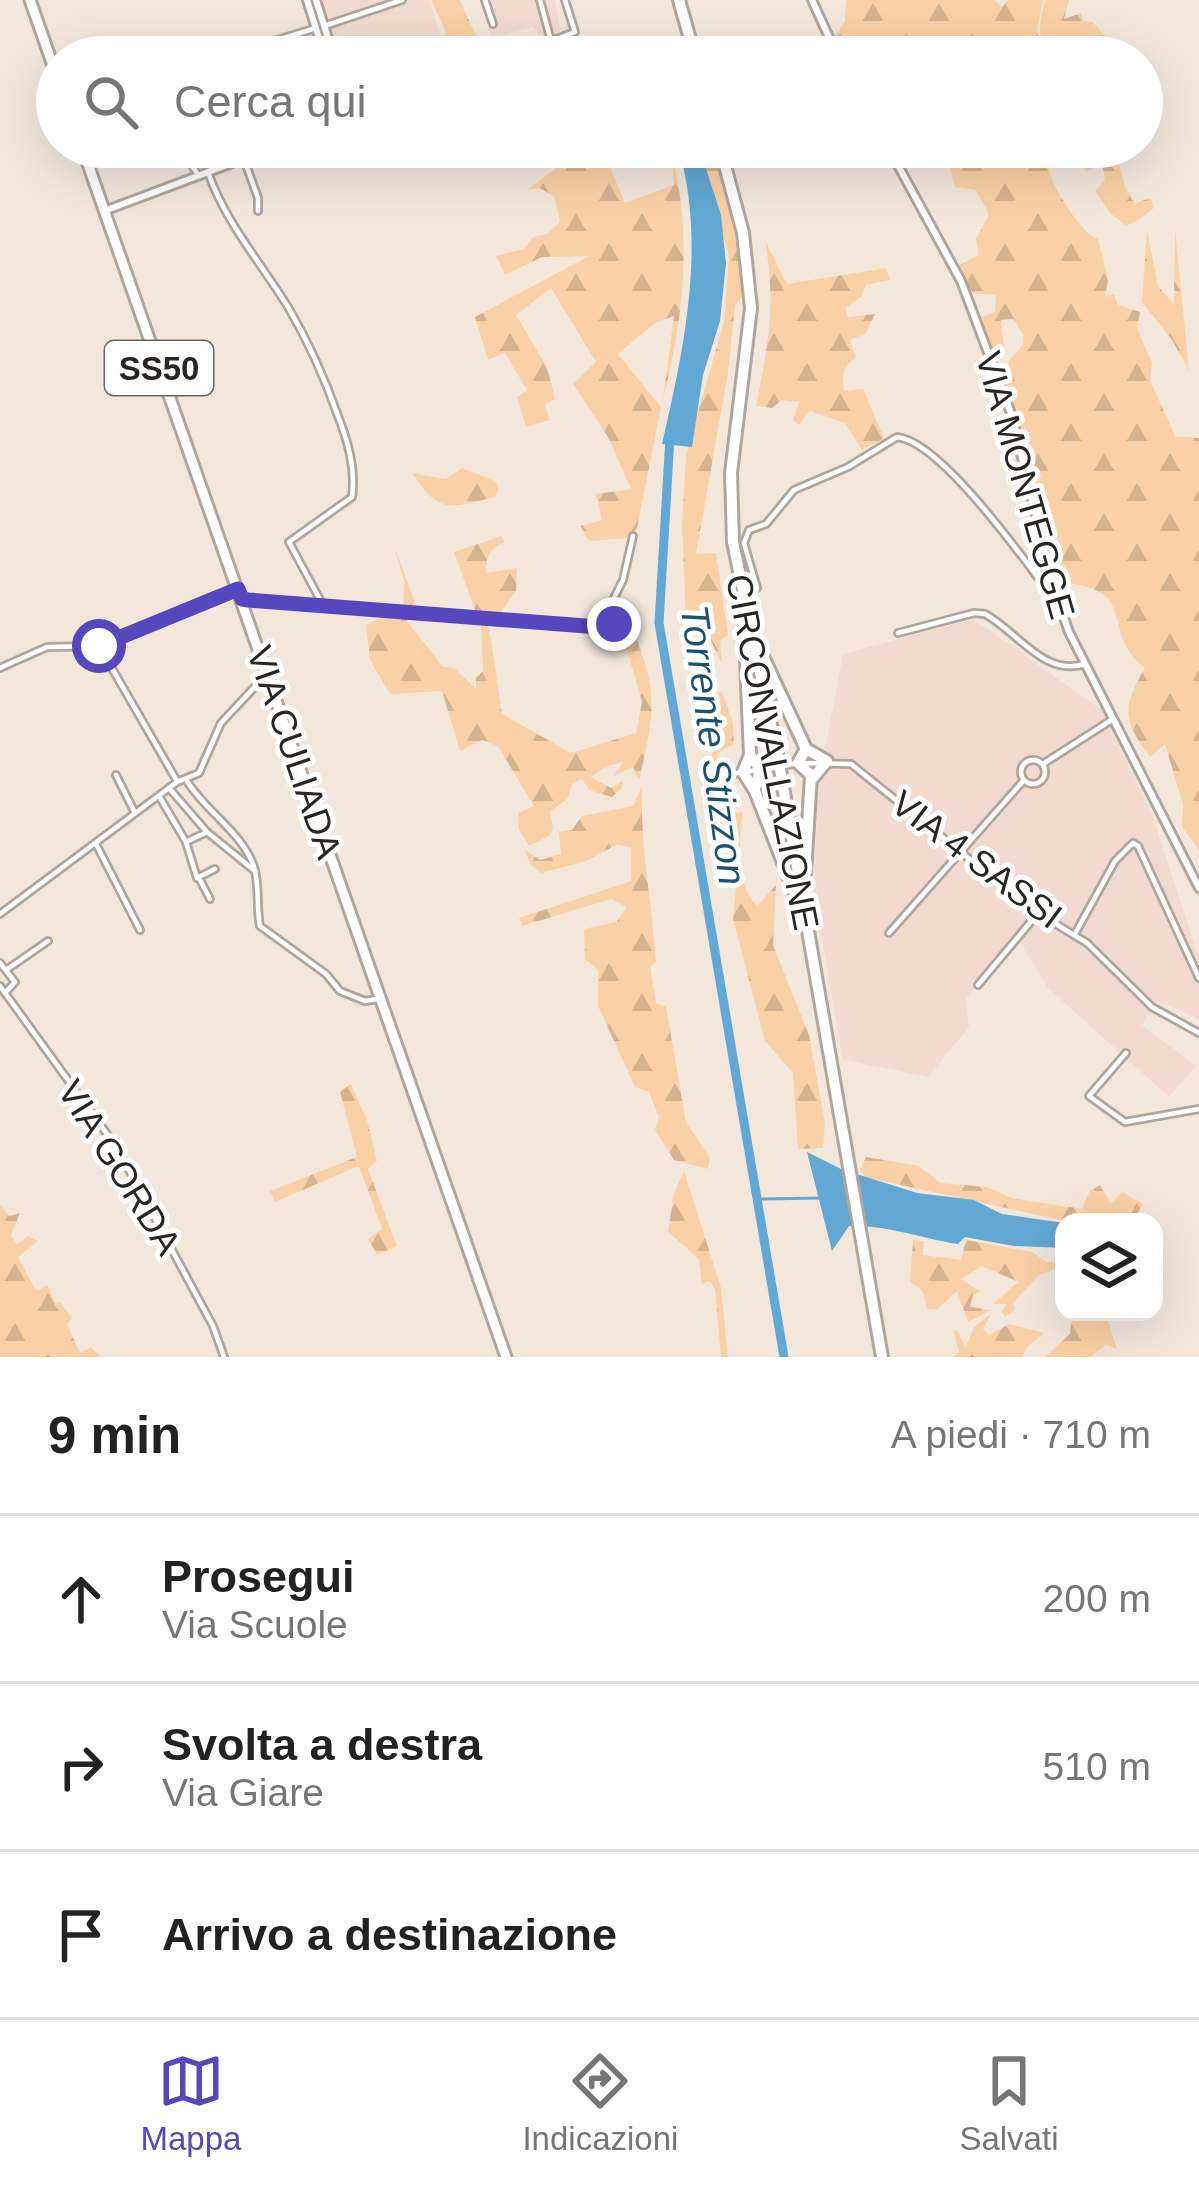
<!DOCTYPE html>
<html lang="it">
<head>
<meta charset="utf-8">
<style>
	:root { --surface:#fff; --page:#f2f2f2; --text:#222; --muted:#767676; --line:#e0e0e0; --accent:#5747bf }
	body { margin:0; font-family:Helvetica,sans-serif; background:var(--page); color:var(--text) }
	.controls { position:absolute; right:36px; bottom:36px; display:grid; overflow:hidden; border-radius:24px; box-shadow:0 12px 48px #0002 }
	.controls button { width:108px; height:108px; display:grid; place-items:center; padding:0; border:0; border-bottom:3px solid var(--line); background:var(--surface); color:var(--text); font:60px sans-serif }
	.stop { position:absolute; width:36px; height:36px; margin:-27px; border:9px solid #5747bf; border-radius:50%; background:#fff }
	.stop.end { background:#5747bf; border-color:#fff; box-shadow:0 3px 12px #0008 }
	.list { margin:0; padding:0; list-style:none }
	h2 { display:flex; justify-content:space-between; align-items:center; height:156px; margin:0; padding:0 48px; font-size:51px }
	h2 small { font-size:39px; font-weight:400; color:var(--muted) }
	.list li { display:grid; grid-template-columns:78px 1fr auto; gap:36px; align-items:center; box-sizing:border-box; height:168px; padding:0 48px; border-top:3px solid var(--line) }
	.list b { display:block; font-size:45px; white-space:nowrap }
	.list p { margin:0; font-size:39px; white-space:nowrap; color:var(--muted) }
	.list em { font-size:39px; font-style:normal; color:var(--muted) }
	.icon { flex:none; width:66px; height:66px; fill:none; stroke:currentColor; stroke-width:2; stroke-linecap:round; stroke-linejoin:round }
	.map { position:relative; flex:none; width:1199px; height:1357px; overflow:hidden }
	.search { position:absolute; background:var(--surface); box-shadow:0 12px 48px #0002; left:36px; right:36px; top:36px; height:132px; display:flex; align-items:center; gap:30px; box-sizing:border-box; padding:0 42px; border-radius:66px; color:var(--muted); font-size:45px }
	.sheet { height:660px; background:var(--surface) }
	nav { display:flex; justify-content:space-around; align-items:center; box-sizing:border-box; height:168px; border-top:3px solid var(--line); background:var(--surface); font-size:33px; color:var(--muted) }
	nav a { display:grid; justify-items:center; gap:6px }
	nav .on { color:var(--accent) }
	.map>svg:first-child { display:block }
	.industrial { fill:#f2dad0 }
	.forest { fill:url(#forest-firs) }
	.water { fill:#61a8d4 }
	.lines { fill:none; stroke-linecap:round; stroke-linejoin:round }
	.stream { stroke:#61a8d4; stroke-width:3 }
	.river { stroke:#61a8d4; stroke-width:9 }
	.minor-casing { stroke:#b1a69b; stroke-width:10 }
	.tertiary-casing { stroke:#b1a69b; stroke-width:12 }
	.primary-casing { stroke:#b1a69b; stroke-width:15 }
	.trunk-casing { stroke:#b1a69b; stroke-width:16 }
	.minor { stroke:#fff; stroke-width:4.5 }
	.tertiary { stroke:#fff; stroke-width:6 }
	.primary { stroke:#fff; stroke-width:9 }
	.trunk { stroke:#fff; stroke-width:10 }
	.trunk-bridge-casing { stroke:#b1a69b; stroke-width:16; stroke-linecap:butt }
	.trunk-bridge { stroke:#fff; stroke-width:10 }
	.route { stroke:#5747bf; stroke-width:15 }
	.labels { text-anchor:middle; stroke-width:10; stroke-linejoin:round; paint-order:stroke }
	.shield { fill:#fff; stroke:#696664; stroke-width:3 }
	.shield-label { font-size:33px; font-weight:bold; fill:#292521 }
	.street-label { font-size:36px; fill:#292521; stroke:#fff }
	.water-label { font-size:39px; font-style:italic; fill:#1c5271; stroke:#fff }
</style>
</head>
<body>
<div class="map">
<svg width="1199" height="1357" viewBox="0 0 1199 1357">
	<defs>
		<pattern id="forest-firs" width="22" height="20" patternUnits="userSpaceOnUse" patternTransform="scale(3)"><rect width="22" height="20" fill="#fad1a6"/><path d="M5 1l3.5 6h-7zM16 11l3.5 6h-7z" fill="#d6b38f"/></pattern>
	</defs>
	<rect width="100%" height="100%" fill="#f3e7dc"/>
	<!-- industrial -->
	<g class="industrial">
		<polygon points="318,0 429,0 440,34 429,51 430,57 337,57 327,28 343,21 325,22"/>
		<polygon points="479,0 555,0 560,30 556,39 545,43 533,27 492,38"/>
		<polygon points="973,619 1102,710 1152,814 1199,958 1199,1019 1156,1000 1142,1025 1196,1066 1169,1097 1048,988 1021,944 966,998 969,1027 928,1077 843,1060 814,893 818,787 843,654"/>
	</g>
	<!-- forest -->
	<g class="forest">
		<path d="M431,0H460C479,44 482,56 531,55L438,57L446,32Z"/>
		<polygon points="846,0 995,0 1002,7 1008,0 1043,0 1037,30 1044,57 865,57 860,47 842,51 834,37 845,21"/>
		<path d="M1046,0H1069L1064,19L1081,13L1083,21L1093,22L1122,57H1110L1094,45L1089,57C1046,57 1030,44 1046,0Z"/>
		<path d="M605,147H627L637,156L610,167L625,203L674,185L671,151C693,234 684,317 663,399L674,316L655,323L618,354L661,407L637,528L628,538L589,541L580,526L602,520L596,494L631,489L608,437L573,384L596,362L551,288L516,315L547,367L555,399L545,405L550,420L526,427L517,397L527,390L505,353L488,360L475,317L589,256L542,257L505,275L496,256L524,249L533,237L547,234L560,222L554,196L539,188L527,190L561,164Z"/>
		<polygon points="699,147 714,147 741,251 742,297 735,305 728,373 696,554 716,553 728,635 720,641 722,664 709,637 699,638 694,645 704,666 708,693 722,692 733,723 734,744 718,753 716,769 705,730 702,670 687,649 682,523 686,455 724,321 729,256"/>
		<path d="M945,147H1055C1054,154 1050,159 1049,166C1048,183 1084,236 1098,239L1108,280L1105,297L1114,294L1118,305L1140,312L1137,328L1152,363L1150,380L1175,436L1199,438V850L1182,827L1183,805L1165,744L1150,757C1123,721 1121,708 1145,668C1096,631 1146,586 1052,582L1038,496L998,377L1009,370V360L1023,345V336L1014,319L1001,320L1005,354L993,362L978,318L995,312L996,295L971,293L959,265L979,255L976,239L989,214L976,190L955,187Z"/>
		<polygon points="1094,147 1114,147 1126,189 1135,204 1149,198 1152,200 1153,209 1134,223 1125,225 1110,213 1095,191 1105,180 1103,168 1099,165 1086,172 1079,161"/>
		<polygon points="1175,229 1189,371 1172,340 1142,302 1147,230 1158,286 1174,304"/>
		<path d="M765,240L787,284L886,268L890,280L866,285L861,297L845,308L848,317L875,314L866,333L850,340L856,358C842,366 842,375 844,391L863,389L884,438L862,450L845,423L810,411L799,425L793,420L799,402L782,400L772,408L756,406C769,340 776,307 765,240Z"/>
		<path d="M462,468L495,481L499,489L495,497C449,508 440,515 412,473L446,479Z"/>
		<path d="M501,536L505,542C489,548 486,557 486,573L517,568L516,591L497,617L477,615L454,552Z"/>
		<path d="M394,546L416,605L407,621L443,667L454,668L476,689V678L483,671L481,622L489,627L502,714L571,753L636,733L642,702L622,633L635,635C660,698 653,717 639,781L633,767L613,776L623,762L606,766L591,777L611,788L623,781L622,788L612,797L589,790L582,779L573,783L567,799L550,812L553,828L549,836L529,846L519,829L518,813L534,806L498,746L482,740L460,751L442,691L390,694L370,660L366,625L384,616H403L404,581Z"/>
		<path d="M721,779L726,814L743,812C739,844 734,882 757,906L776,885L773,945L809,1035L825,1123L823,1148L798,1149L793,1073L765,1041L733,919L736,888L718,813Z"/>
		<path d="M642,786C640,845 652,903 656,962L650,966L656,1003L666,1007L686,1122L710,1158L708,1169L674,1160L655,1130L659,1117L649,1092L635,1087L598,1006V970L585,959L584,929L616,922L627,907L611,899L522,926L519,918L631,881V847L616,845L586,861L541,873L531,865L524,849L540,860L561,854L559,832L572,830L582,816L633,806Z"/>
		<polygon points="351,1084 367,1120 377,1161 368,1169 397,1246 377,1255 368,1239 382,1229 359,1166 275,1202 270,1191 357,1157 340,1092"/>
		<polygon points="866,1157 919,1166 940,1183 987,1187 1011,1198 1082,1209 1090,1190 1100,1185 1111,1204 1122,1192 1143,1204 1134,1219 1138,1222 1069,1222 865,1177 860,1170"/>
		<polygon points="684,1171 721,1288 728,1357 721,1357 715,1290 710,1281 702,1284 699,1259 668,1232 674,1193"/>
		<polygon points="0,1204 9,1216 20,1213 11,1235 17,1244 28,1236 38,1241 18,1257 35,1289 39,1290 47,1285 56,1304 60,1302 72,1318 67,1324 80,1353 91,1347 101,1357 0,1357"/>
		<polygon points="913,1240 924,1241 923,1255 961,1260 966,1240 1032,1252 1046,1262 1057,1262 1054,1270 1039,1275 1013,1303 1015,1310 1005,1317 1002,1312 1006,1304 993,1304 1018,1282 982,1266 961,1279 981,1292 973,1295 970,1307 991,1310 968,1322 957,1291 937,1310 927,1309 922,1290 910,1282"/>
		<polygon points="1082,1312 1105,1312 1117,1349 1106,1345 1091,1357 1045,1357 1070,1334 1071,1323"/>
		<polygon points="991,1314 983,1329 989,1335 1009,1324 1044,1333 1027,1347 1022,1357 953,1357 959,1352 953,1330 958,1331 965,1348 974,1327"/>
	</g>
	<!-- water -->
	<g class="water">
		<path d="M678,147H699L721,215L726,263L720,321L703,375L692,447L662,444C684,349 707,243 678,147Z"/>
		<path d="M807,1152L841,1169L917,1193L974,1200L1002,1214L1064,1223V1248L1014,1246L965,1237L958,1244C919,1238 889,1225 849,1226L832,1251Z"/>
	</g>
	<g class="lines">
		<!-- stream -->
		<polyline class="stream" points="757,1199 820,1198"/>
		<!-- river -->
		<polyline class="river" points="670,437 659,623 784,1357"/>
		<defs>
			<g id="minor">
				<polyline points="485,0 493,24"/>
				<polyline points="540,0 551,41"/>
				<polyline points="324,26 402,0"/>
				<polyline points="261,45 313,29"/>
				<polyline points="264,50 279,42"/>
				<polyline points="509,57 575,32 565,0"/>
				<polyline points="179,147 199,176"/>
				<polyline points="244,159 258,198 258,211"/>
				<path d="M208,172C225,222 261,263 288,307C308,341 325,379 338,416C348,442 356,469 352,497L289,542L324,607"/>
				<path d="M757,588L744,543L749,530L766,524L794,490L848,467L897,437C939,441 1016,549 1043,584L1054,590"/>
				<polyline points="243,599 600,627 625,620"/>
				<polyline points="600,626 623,580 633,536"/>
				<path d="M898,633L974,613L985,614C1018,632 1044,677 1085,664"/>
				<polyline points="99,646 177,781"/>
				<polyline points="0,668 47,647 99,646 238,589"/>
				<circle cx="1033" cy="772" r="12"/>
				<polyline points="1043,764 1113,719"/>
				<polyline points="116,775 135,813"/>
				<polyline points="726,775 798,763 851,764 1033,910 1087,943 1152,1007 1199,1033"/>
				<path d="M187,781C205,811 243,833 254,867C260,887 256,907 260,926L326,974L340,991L365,1001L377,999"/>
				<polyline points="169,788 207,832 255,871"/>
				<polyline points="159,796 186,842 207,832"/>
				<polyline points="186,842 197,878 215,869"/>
				<polyline points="96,844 140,930"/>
				<polyline points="199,878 210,899"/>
				<polyline points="0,914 177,782 199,773 221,723 265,676"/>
				<polyline points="1076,932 1115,861 1133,843 1138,846 1199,978"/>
				<polyline points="889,933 1024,780"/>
				<polyline points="0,963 15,982 5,993"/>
				<polyline points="6,970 48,941"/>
				<polyline points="978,985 1038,913"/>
				<polyline points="0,986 117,1148 213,1326 224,1357"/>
				<polyline points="1126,1053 1089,1096 1125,1122 1199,1109"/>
			</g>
			<g id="tertiary">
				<polyline points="307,0 325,57"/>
				<polyline points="316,0 334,57"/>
				<polyline points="812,0 838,57"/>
				<polyline points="888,147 961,281 1012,416 1054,590 1069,632 1199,888"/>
				<polyline points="104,211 275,147"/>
			</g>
			<g id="primary">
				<polyline points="30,0 57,77"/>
				<polyline points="82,147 506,1357"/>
			</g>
			<g id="trunk">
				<polyline points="679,0 695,57"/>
				<polyline points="720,147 743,233 751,308 731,473 733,542 777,754"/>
				<polyline points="745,637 750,755 743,772 755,791 797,898"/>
				<polyline points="758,646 806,749 827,761 812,779"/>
				<polyline points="750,755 760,769 755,789"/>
				<polyline points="781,775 882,1357"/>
				<polyline points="805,874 811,775 798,763 806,749"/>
			</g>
		</defs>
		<!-- minor casing -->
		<use href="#minor" class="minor-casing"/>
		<!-- tertiary casing -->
		<use href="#tertiary" class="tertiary-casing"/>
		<!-- primary casing -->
		<use href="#primary" class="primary-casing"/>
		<!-- trunk casing -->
		<use href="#trunk" class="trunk-casing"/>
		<!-- minor -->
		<use href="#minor" class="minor"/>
		<!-- tertiary -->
		<use href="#tertiary" class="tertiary"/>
		<!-- primary -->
		<use href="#primary" class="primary"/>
		<!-- trunk -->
		<use href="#trunk" class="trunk"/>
		<defs>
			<polyline id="trunk-bridge" points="777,754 781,775"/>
		</defs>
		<!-- trunk-bridge casing -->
		<use href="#trunk-bridge" class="trunk-bridge-casing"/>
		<!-- trunk-bridge -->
		<use href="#trunk-bridge" class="trunk-bridge"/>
	</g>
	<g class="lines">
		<!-- route -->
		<polyline class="route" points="99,646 238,589 242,599 248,600 599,627 614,624"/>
	</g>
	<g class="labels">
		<!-- shield labels -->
		<rect class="shield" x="105" y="341" width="108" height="54" rx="9"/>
		<g class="shield-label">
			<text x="159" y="380">SS50</text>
		</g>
		<!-- street labels -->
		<g class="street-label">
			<text transform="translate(1026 485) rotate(74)" y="13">VIA MONTEGGE</text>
			<text transform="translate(295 752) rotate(71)" y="13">VIA CULIADA</text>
			<text transform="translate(773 752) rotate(79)" y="13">CIRCONVALLAZIONE</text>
			<text transform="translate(977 859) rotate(37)" y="13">VIA 4 SASSI</text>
			<text transform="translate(120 1167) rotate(58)" y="13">VIA GORDA</text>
		</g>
		<!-- water labels -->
		<g class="water-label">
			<text transform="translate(714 745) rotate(82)" y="14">Torrente Stizzon</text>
		</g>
	</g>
</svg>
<div class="controls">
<button><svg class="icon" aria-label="layers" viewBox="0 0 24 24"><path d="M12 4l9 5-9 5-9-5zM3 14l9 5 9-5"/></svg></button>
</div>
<div class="stop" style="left:99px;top:646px"></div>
<div class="stop end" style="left:614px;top:624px"></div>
<div class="search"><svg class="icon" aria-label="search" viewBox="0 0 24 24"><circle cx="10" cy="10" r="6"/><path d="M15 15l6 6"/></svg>Cerca qui</div>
</div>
<section class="sheet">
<h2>9 min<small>A piedi · 710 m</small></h2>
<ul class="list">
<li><svg class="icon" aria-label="ahead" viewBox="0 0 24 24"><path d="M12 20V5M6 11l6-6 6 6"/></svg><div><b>Prosegui</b><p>Via Scuole</p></div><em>200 m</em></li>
<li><svg class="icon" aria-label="right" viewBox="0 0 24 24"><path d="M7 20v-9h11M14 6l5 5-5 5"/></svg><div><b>Svolta a destra</b><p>Via Giare</p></div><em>510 m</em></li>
<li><svg class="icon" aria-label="arrive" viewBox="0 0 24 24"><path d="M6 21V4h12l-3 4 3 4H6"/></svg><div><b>Arrivo a destinazione</b></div></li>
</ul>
</section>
<nav>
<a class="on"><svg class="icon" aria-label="map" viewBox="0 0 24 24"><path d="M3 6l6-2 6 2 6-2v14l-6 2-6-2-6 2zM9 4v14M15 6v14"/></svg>Mappa</a>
<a><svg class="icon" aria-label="directions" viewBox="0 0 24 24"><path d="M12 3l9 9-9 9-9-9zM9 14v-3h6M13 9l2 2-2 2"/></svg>Indicazioni</a>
<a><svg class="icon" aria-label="saved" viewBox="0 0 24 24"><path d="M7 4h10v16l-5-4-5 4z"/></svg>Salvati</a>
</nav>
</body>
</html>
